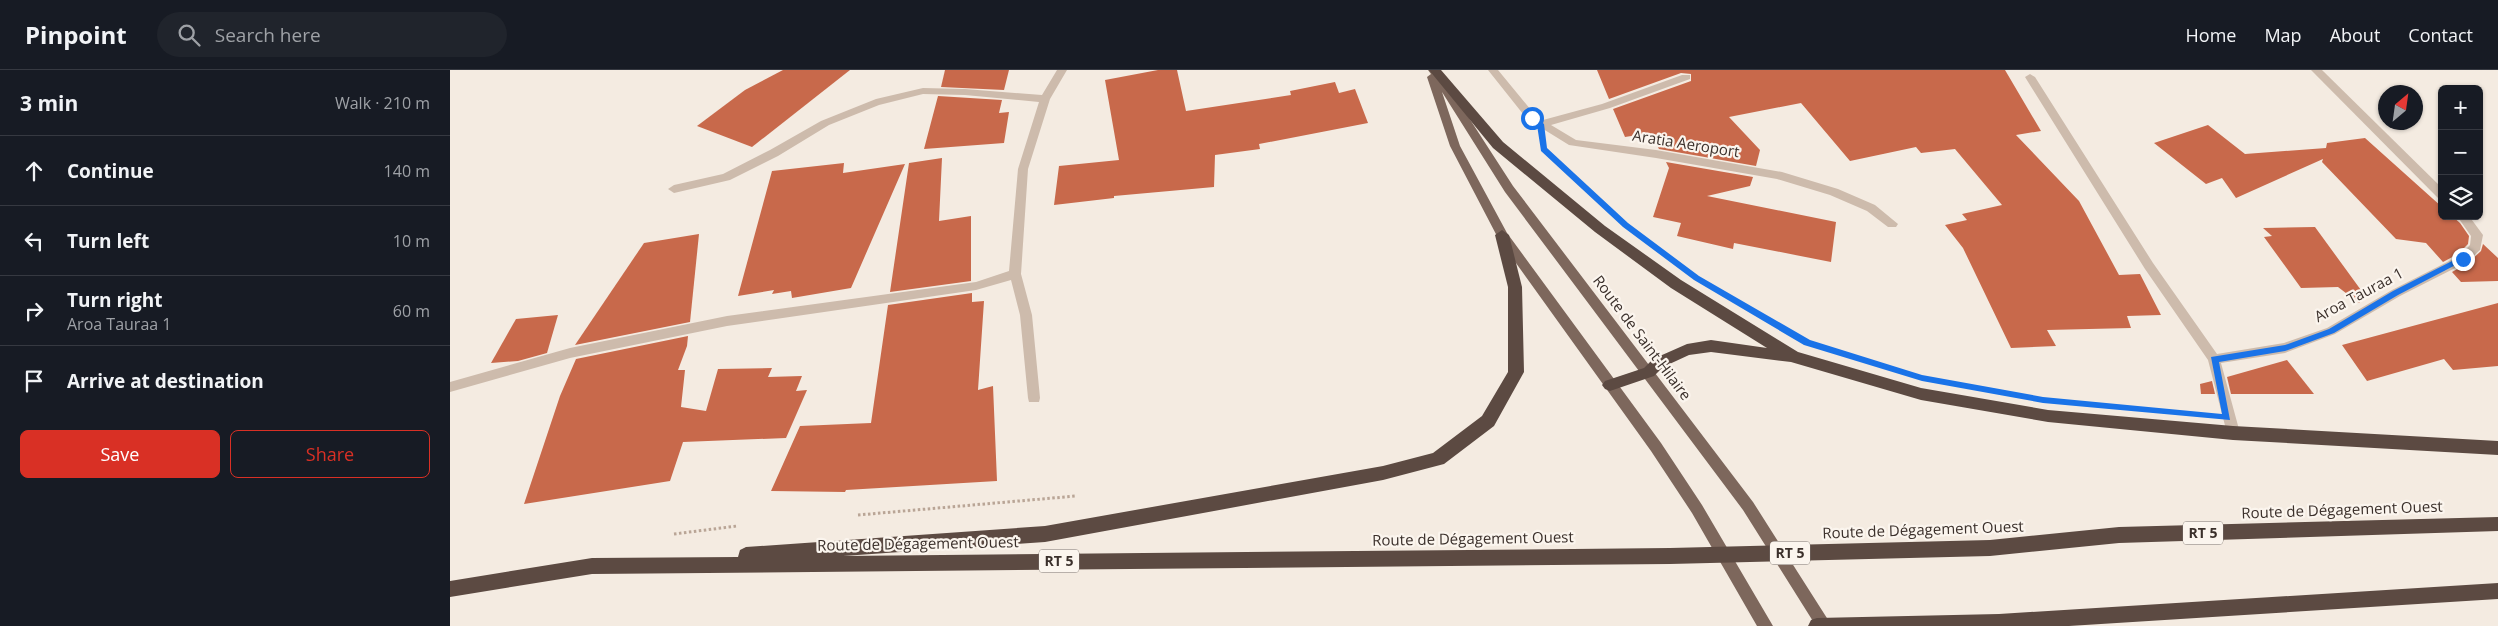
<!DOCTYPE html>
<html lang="en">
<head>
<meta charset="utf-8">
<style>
	:root { --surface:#171b24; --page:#20242c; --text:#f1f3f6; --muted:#9ea1a6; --line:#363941; --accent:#d93025 }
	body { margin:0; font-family:"Open Sans",sans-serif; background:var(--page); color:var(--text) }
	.controls { position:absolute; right:15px; top:15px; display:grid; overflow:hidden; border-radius:8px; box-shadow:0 1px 4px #0004 }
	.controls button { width:45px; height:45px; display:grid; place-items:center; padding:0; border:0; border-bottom:1px solid var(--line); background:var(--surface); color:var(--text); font:25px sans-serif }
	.compass { position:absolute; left:1928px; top:15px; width:45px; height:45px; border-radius:50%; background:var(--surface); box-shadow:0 1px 4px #0004; rotate:29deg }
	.stop { position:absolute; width:15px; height:15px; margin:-11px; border:4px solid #1a73e8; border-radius:50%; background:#fff }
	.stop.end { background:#1a73e8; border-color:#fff; box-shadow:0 1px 5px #0008 }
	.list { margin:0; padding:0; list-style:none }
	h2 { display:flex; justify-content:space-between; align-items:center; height:65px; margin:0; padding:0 20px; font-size:21px }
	h2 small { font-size:16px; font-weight:400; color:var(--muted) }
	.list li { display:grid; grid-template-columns:32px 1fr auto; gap:15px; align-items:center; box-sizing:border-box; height:70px; padding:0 20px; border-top:1px solid var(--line) }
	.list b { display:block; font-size:19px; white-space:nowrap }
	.list p { margin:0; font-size:16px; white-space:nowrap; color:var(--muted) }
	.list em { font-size:16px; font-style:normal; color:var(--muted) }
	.actions { display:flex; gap:10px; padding:15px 20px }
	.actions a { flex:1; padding:11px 0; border:1px solid var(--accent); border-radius:8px; text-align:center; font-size:18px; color:var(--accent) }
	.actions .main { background:var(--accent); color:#fff }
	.icon { flex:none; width:28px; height:28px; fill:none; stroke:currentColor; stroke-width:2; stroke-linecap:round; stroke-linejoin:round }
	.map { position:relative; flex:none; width:2048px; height:556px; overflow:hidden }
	header { display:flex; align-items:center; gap:30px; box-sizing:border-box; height:70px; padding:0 25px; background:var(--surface); border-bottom:1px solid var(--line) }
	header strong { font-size:24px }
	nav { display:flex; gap:28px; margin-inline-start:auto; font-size:18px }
	.search { width:350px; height:45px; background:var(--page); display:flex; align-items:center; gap:12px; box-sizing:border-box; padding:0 18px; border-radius:28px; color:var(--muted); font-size:19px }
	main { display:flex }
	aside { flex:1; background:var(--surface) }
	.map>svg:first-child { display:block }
	.building { fill:#c8694b }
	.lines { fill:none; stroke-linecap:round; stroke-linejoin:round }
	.path { stroke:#b9a596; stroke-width:3; stroke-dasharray:2.5 2.5; stroke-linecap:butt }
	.minor { fill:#cdbbac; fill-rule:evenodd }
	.major { fill:#7d675c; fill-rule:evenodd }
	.highway { fill:#5c4a42; fill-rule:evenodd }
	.route { fill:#1a73e8 }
	.labels { text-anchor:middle; stroke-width:4.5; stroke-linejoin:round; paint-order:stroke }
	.shield { fill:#fbf5ee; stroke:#756b66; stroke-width:1 }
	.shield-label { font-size:14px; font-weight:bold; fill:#3b302b }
	.street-label { font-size:15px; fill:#3b302b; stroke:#fbf5ee }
</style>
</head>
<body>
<header>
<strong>Pinpoint</strong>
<div class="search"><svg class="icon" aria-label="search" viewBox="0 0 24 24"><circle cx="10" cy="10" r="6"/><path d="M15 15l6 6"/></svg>Search here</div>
<nav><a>Home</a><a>Map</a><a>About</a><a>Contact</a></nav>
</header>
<main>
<aside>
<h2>3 min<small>Walk · 210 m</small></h2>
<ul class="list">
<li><svg class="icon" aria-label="ahead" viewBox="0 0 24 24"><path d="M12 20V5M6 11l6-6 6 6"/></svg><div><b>Continue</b></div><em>140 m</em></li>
<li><svg class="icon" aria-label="left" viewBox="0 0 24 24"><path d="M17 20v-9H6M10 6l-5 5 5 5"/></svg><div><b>Turn left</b></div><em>10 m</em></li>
<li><svg class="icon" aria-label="right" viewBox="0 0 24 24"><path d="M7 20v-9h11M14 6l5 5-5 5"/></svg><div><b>Turn right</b><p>Aroa Tauraa 1</p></div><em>60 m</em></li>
<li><svg class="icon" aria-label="arrive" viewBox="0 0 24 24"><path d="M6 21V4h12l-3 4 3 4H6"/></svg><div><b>Arrive at destination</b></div></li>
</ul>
<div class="actions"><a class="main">Save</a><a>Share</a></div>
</aside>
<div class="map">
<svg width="2048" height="556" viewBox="0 0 2048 556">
	<rect width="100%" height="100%" fill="#f4ebe1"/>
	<!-- building -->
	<g class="building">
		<polygon points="333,0 400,0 302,77 247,56 295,20"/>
		<polygon points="495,0 559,0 554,20 491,17"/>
		<polygon points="708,0 727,0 736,41 841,25 840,21 885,12 889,23 905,19 918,53 809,74 810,79 765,85 764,117 664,126 664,128 604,135 609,96 669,90 655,10"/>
		<polygon points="1147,0 1555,0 1591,61 1566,65 1629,131 1669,205 1690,204 1711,245 1677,246 1681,258 1597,260 1606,276 1561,278 1513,178 1495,155 1517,150 1512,144 1552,135 1505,79 1471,83 1466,77 1400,91 1351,33 1279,47 1310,80 1306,96 1209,79 1200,63 1175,67 1163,39 1241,11 1241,4 1231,3 1159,29"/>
		<polygon points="488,26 552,30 549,43 559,42 554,73 474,79"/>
		<polygon points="1758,55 1795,84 1876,78 1877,73 1915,68 1992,137 1992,146 2002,146 2010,153 2019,166 2018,174 2008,184 1993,192 1976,173 1946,169 1872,92 1873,89 1786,128 1772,108 1756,114 1704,73"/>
		<polygon points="492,88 489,151 521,146 521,211 440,222 459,93"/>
		<polygon points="1216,92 1303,107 1300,116 1257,126 1386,152 1381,192 1284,173 1283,179 1227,166 1231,153 1203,147 1219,98"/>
		<polygon points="394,93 393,103 455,94 401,218 342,228 341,221 322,224 324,220 288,226 322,101"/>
		<polygon points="1865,157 1916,227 1909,233 1888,217 1851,218 1814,167 1822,166 1813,158"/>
		<polygon points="249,164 240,252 125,275 194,173"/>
		<polygon points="2033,174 2048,188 2048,211 2011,212 2002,202 2018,193 2031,181"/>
		<polygon points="522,223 522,232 534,231 528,320 543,316 547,411 396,420 395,422 321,421 350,356 421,353 438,235"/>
		<polygon points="2048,233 2048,296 2003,300 1994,289 1917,311 1892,275"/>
		<polygon points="108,245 97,283 68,291 41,293 66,249"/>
		<polygon points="238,266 237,276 228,300 235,300 231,337 256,341 268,299 322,298 318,307 352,306 346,321 357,320 336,368 233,372 220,411 74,434 110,326 126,289"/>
		<polygon points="1837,290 1864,324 1781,324 1777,307"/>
		<polygon points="1762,311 1765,324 1751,324 1750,314"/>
	</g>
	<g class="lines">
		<!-- path -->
		<g class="path">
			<polyline points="408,445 626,426"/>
			<polyline points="224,464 287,456"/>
		</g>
		<!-- minor -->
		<g class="minor">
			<polygon points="607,0 617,0 600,29 578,99 571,204 582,245 590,328 589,332 579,332 578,328 570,245 561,210 526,220 277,256 120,288 0,322 0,312 120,278 277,246 526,212 559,201 568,99 589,32 515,25 473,24 429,35 379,55 328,86 280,110 224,123 218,119 224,115 273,104 320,80 371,51 426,29 473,18 515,19 592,25"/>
			<polygon points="1038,0 1048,0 1085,45 1093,50 1152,34 1232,5 1240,5 1240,9 1160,38 1101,55 1126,70 1206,80 1332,102 1388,119 1425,135 1448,154 1446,157 1438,157 1417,141 1380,125 1327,109 1206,88 1119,75 1077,49"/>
			<polygon points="1861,0 1872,0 1992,118 1992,129 1988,128"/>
			<polygon points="1580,4 1585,7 1703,193 1767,284 1834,273 1877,258 1942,220 2009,186 2020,175 2021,166 2007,146 2019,146 2033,165 2030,180 2017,192 1950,226 1885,264 1835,283 1771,293 1790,363 1788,367 1783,368 1778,367 1758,290 1695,199 1575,7"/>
		</g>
		<!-- major -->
		<polygon class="major" points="978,0 988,0 1063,116 1303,432 1382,556 1366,556 1293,440 1055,122 992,22 1010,76 1057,163 1211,373 1252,435 1323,556 1307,556 1242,443 1201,381 1048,168 1000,76 977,7 981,4"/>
		<!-- highway -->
		<g class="highway">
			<polygon points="979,0 991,0 1053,72 1155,156 1231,210 1348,282 1471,318 1598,340 1783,356 2048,371 2048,385 1783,370 1598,352 1471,330 1341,292 1261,282 1239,285 1213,297 1204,306 1160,321 1155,319 1152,315 1155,311 1194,298 1203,289 1237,274 1261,270 1317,278 1221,218 1145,162 1043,78"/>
			<polygon points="1052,160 1059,165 1072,217 1074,302 1044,356 994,394 933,410 595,472 393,486 1220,478 1540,470 1669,457 2048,447 2048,461 1669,473 1540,486 1220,494 142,504 0,527 0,511 142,488 288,487 290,480 296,477 595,456 933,396 983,383 1032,346 1058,302 1058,217 1045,165"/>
			<polygon points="2048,513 2048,529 1619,556 1358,556 1361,550 1367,548 1549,544"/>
		</g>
	</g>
	<!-- route -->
	<polygon class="route" points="1079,46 1084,46 1094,54 1097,78 1178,153 1249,206 1360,270 1472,305 1593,327 1772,344 1761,287 1835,275 1879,259 1943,221 2010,187 2017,189 1948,225 1884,263 1835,281 1769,292 1780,350 1593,333 1472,311 1354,275 1244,210 1173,157 1091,81 1087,55 1079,49"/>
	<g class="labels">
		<!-- shield labels -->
		<g class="shield">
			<rect x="1733" y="451.5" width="40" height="23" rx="4"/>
			<rect x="1320" y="471.5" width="40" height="23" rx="4"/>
			<rect x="589" y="479.5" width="40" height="23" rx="4"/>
		</g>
		<g class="shield-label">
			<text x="1753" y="468">RT 5</text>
			<text x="1340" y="488">RT 5</text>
			<text x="609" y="496">RT 5</text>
		</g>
		<!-- street labels -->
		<g class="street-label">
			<text transform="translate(1236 74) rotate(9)" y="5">Aratia Aeroport</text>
			<text transform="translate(1909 225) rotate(-28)" y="5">Aroa Tauraa 1</text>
			<text transform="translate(1192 268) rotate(53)" y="5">Route de Saint-Hilaire</text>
			<text transform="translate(1892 440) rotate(-2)" y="5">Route de Dégagement Ouest</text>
			<text transform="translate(1473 460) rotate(-2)" y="5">Route de Dégagement Ouest</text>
			<text transform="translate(1023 469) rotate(-1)" y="5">Route de Dégagement Ouest</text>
			<text transform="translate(468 474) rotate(-1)" y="5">Route de Dégagement Ouest</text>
		</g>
	</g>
</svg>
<div class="controls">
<button>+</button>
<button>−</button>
<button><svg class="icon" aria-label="layers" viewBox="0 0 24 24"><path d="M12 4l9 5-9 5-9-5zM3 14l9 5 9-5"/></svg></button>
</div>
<svg class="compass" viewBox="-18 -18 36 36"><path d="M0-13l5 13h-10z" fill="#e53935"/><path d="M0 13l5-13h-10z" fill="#9ea1a6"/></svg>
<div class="stop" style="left:1082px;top:48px"></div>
<div class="stop end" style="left:2013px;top:189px"></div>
</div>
</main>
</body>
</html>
